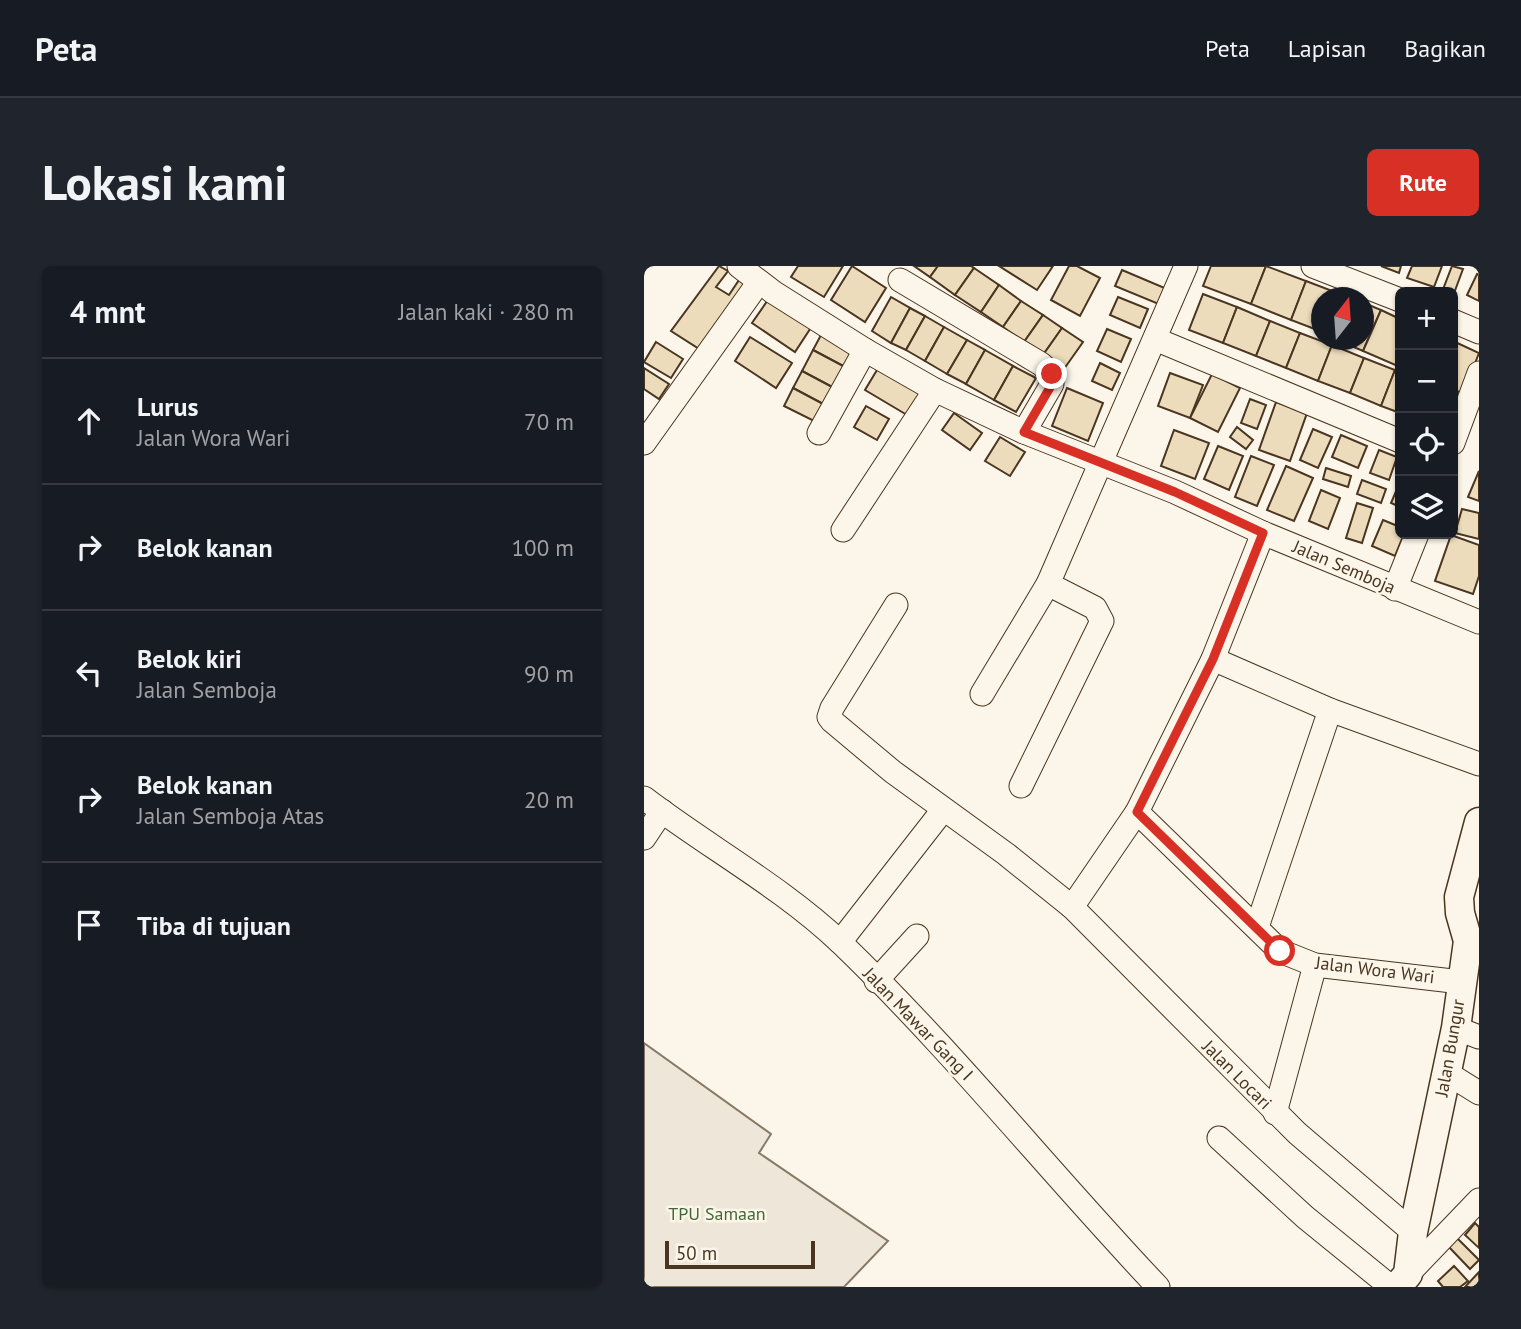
<!DOCTYPE html>
<html lang="id">
<head>
<meta charset="utf-8">
<style>
	:root { --surface:#171b24; --page:#20242c; --text:#f1f3f6; --muted:#9ea1a6; --line:#363941; --accent:#d93025 }
	body { margin:0; font-family:"PT Sans",sans-serif; background:var(--page); color:var(--text) }
	.controls { position:absolute; right:21px; top:21px; display:grid; overflow:hidden; border-radius:10px; box-shadow:0 2px 5px #0004 }
	.controls button { width:63px; height:63px; display:grid; place-items:center; padding:0; border:0; border-bottom:2px solid var(--line); background:var(--surface); color:var(--text); font:35px sans-serif }
	.compass { position:absolute; left:667px; top:21px; width:63px; height:63px; border-radius:50%; background:var(--surface); box-shadow:0 2px 5px #0004; rotate:17deg }
	.scale { position:absolute; left:21px; bottom:18px; width:150px; box-sizing:border-box; padding-left:7px; border:4px solid #4a3520; border-top:0; font-size:19px; line-height:24px; white-space:nowrap; color:#4a3520; -webkit-text-stroke:5px #fbf6e9; paint-order:stroke }
	.stop { position:absolute; width:21px; height:21px; margin:-16px; border:5px solid #d93025; border-radius:50%; background:#fff }
	.stop.end { background:#d93025; border-color:#fff; box-shadow:0 2px 7px #0008 }
	.list { margin:0; padding:0; list-style:none }
	h2 { display:flex; justify-content:space-between; align-items:center; height:91px; margin:0; padding:0 28px; font-size:30px }
	h2 small { font-size:23px; font-weight:400; color:var(--muted) }
	.list li { display:grid; grid-template-columns:46px 1fr auto; gap:21px; align-items:center; box-sizing:border-box; height:126px; padding:0 28px; border-top:2px solid var(--line) }
	.list b { display:block; font-size:26px; white-space:nowrap }
	.list p { margin:0; font-size:23px; white-space:nowrap; color:var(--muted) }
	.list em { font-size:23px; font-style:normal; color:var(--muted) }
	.icon { flex:none; width:38px; height:38px; fill:none; stroke:currentColor; stroke-width:2; stroke-linecap:round; stroke-linejoin:round }
	.map { position:relative; flex:none; width:835px; height:1021px; overflow:hidden; border-radius:10px }
	header { display:flex; align-items:center; gap:42px; box-sizing:border-box; height:98px; padding:0 35px; background:var(--surface); border-bottom:2px solid var(--line) }
	header strong { font-size:33px }
	nav { display:flex; gap:38px; margin-inline-start:auto; font-size:24px }
	.intro { display:flex; align-items:center; justify-content:space-between; box-sizing:border-box; height:168px; padding:0 42px }
	h1 { margin:0; font-size:49px }
	.button { padding:18px 32px; border-radius:10px; background:var(--accent); color:#fff; font-size:24px; font-weight:700 }
	main { display:flex; gap:42px; padding:0 42px }
	aside { flex:1; background:var(--surface); border-radius:10px; box-shadow:0 2px 5px #0004 }
	.map>svg:first-child { display:block }
	.green { fill:#ede6d9; stroke:#887966; stroke-width:2 }
	.building { fill:#ecdcbc; stroke:#4a3520; stroke-width:2 }
	.lines { fill:none; stroke-linecap:round; stroke-linejoin:round }
	.minor-casing { stroke:#4a3520; stroke-width:25 }
	.major-casing { stroke:#4a3520; stroke-width:31 }
	.minor { stroke:#fbf6e9; stroke-width:23 }
	.major { stroke:#fbf6e9; stroke-width:28 }
	.route { stroke:#d93025; stroke-width:9 }
	.labels { text-anchor:middle; stroke-width:5; stroke-linejoin:round; paint-order:stroke }
	.street-label { font-size:18px; fill:#4a3520; stroke:#fbf6e9 }
	.park-label { font-size:18px; fill:#436837; stroke:#fbf6e9 }
</style>
</head>
<body>
<header>
<strong>Peta</strong>
<nav><a>Peta</a><a>Lapisan</a><a>Bagikan</a></nav>
</header>
<div class="intro"><h1>Lokasi kami</h1><a class="button">Rute</a></div>
<main>
<aside>
<h2>4 mnt<small>Jalan kaki · 280 m</small></h2>
<ul class="list">
<li><svg class="icon" aria-label="ahead" viewBox="0 0 24 24"><path d="M12 20V5M6 11l6-6 6 6"/></svg><div><b>Lurus</b><p>Jalan Wora Wari</p></div><em>70 m</em></li>
<li><svg class="icon" aria-label="right" viewBox="0 0 24 24"><path d="M7 20v-9h11M14 6l5 5-5 5"/></svg><div><b>Belok kanan</b></div><em>100 m</em></li>
<li><svg class="icon" aria-label="left" viewBox="0 0 24 24"><path d="M17 20v-9H6M10 6l-5 5 5 5"/></svg><div><b>Belok kiri</b><p>Jalan Semboja</p></div><em>90 m</em></li>
<li><svg class="icon" aria-label="right" viewBox="0 0 24 24"><path d="M7 20v-9h11M14 6l5 5-5 5"/></svg><div><b>Belok kanan</b><p>Jalan Semboja Atas</p></div><em>20 m</em></li>
<li><svg class="icon" aria-label="arrive" viewBox="0 0 24 24"><path d="M6 21V4h12l-3 4 3 4H6"/></svg><div><b>Tiba di tujuan</b></div></li>
</ul>
</aside>
<div class="map">
<svg width="835" height="1021" viewBox="0 0 835 1021">
	<rect width="100%" height="100%" fill="#fbf6e9"/>
	<!-- green -->
	<polygon class="green" points="0,777 127,868 115,887 244,975 200,1021 0,1021"/>
	<!-- building -->
	<g class="building">
		<polygon points="75,0 84,5 72,21 85,29 95,14 102,19 60,86 27,65"/>
		<polygon points="154,0 199,0 180,31 147,11"/>
		<polygon points="208,0 242,22 221,56 187,34"/>
		<polygon points="270,0 294,0 286,11"/>
		<polygon points="294,0 327,0 330,2 311,29 286,11"/>
		<polygon points="355,0 409,0 393,24"/>
		<polygon points="425,0 433,0 456,12 436,50 407,34"/>
		<polygon points="567,0 622,0 607,38 559,20"/>
		<polygon points="622,0 662,15 647,54 607,38"/>
		<polygon points="737,0 757,0 755,7"/>
		<polygon points="768,0 798,0 790,21 763,12"/>
		<polygon points="808,0 819,3 809,30 809,26 798,26"/>
		<polygon points="330,2 355,19 337,46 311,29"/>
		<polygon points="478,4 523,23 517,39 471,20"/>
		<polygon points="833,8 835,9 835,35 823,29"/>
		<polygon points="662,15 691,26 689,32 678,32 676,65 647,54"/>
		<polygon points="355,19 377,35 359,61 337,46"/>
		<polygon points="559,28 593,41 579,77 545,64"/>
		<polygon points="126,31 168,60 151,86 108,57"/>
		<polygon points="247,31 266,42 247,77 228,65"/>
		<polygon points="474,31 504,43 496,62 466,49"/>
		<polygon points="377,35 399,49 380,76 359,61"/>
		<polygon points="720,37 737,44 719,85 693,74 720,74"/>
		<polygon points="593,41 626,55 612,90 579,77"/>
		<polygon points="266,42 281,50 262,84 247,77"/>
		<polygon points="737,44 756,53 756,101 719,85"/>
		<polygon points="399,49 418,62 399,89 380,76"/>
		<polygon points="281,50 300,61 281,95 262,84"/>
		<polygon points="626,55 656,67 642,102 612,90"/>
		<polygon points="300,61 323,74 303,108 281,95"/>
		<polygon points="418,62 439,76 420,103 399,89"/>
		<polygon points="463,63 487,73 477,96 453,85"/>
		<polygon points="178,67 210,84 201,101 169,84"/>
		<polygon points="656,67 688,79 674,115 642,102"/>
		<polygon points="106,71 148,97 132,122 91,95"/>
		<polygon points="323,74 341,84 322,118 303,108"/>
		<polygon points="809,75 835,87 819,128 809,123"/>
		<polygon points="12,76 39,93 27,112 0,96"/>
		<polygon points="688,79 720,92 706,127 674,115"/>
		<polygon points="169,84 201,101 190,122 158,105"/>
		<polygon points="341,84 369,100 350,134 322,118"/>
		<polygon points="720,92 751,104 737,140 706,127"/>
		<polygon points="239,94 281,119 263,149 221,124"/>
		<polygon points="456,97 476,107 468,124 448,115"/>
		<polygon points="369,100 392,112 372,146 350,134"/>
		<polygon points="0,102 25,118 15,133 0,123"/>
		<polygon points="751,104 756,106 756,147 737,140"/>
		<polygon points="158,105 190,122 181,139 149,122"/>
		<polygon points="526,107 559,119 546,152 514,140"/>
		<polygon points="568,108 596,122 574,166 546,152"/>
		<polygon points="149,122 181,139 172,156 140,140"/>
		<polygon points="423,122 459,137 444,175 408,160"/>
		<polygon points="809,127 820,132 809,161"/>
		<polygon points="606,133 622,139 613,163 597,157"/>
		<polygon points="632,136 663,147 646,195 615,184"/>
		<polygon points="222,140 245,153 233,174 210,161"/>
		<polygon points="310,147 338,167 326,184 298,164"/>
		<polygon points="593,161 609,174 602,183 586,171"/>
		<polygon points="669,163 688,171 674,202 656,194"/>
		<polygon points="530,164 565,177 551,213 517,200"/>
		<polygon points="697,169 723,180 714,202 688,191"/>
		<polygon points="356,171 381,186 366,210 341,195"/>
		<polygon points="574,180 599,190 585,224 560,213"/>
		<polygon points="735,184 753,191 745,214 726,207"/>
		<polygon points="607,190 630,199 613,240 591,231"/>
		<polygon points="642,200 669,212 650,255 623,244"/>
		<polygon points="682,202 707,210 704,221 679,213"/>
		<polygon points="835,205 835,235 824,231"/>
		<polygon points="718,214 742,223 737,237 713,228"/>
		<polygon points="756,216 756,241 747,237"/>
		<polygon points="677,224 696,232 684,263 665,255"/>
		<polygon points="713,237 729,242 718,277 702,272"/>
		<polygon points="818,243 835,247 835,273 811,267"/>
		<polygon points="739,254 756,261 756,268 760,268 751,290 728,280"/>
		<polygon points="807,269 835,279 835,310 829,328 791,315"/>
		<polygon points="831,957 835,961 835,982 821,969"/>
		<polygon points="813,972 835,994 826,1003 804,980"/>
		<polygon points="810,1000 824,1015 816,1021 799,1021 794,1015"/>
		<polygon points="835,1006 835,1021 821,1021"/>
	</g>
	<g class="lines">
		<defs>
			<g id="minor">
				<polyline points="95,0 129,26 221,84 291,124 380,166 531,226 619,267 835,356"/>
				<polyline points="669,0 756,34"/>
				<polyline points="256,14 397,98 408,108 408,118 380,166"/>
				<polyline points="809,55 835,66"/>
				<polyline points="511,73 756,175"/>
				<polyline points="175,167 221,84"/>
				<polyline points="0,177 115,16"/>
				<polyline points="809,177 835,107"/>
				<polyline points="199,264 291,124"/>
				<polyline points="751,323 773,268"/>
				<polyline points="252,339 188,442 185,451 188,455 249,506 362,588 428,641 653,867 769,966"/>
				<polyline points="569,393 686,444 835,498"/>
				<polyline points="338,428 404,318 542,0"/>
				<polyline points="377,520 458,355 451,342 404,318"/>
				<path d="M0,532C64,581 138,621 197,677C309,785 407,908 514,1021"/>
				<polyline points="493,546 636,685 671,699 817,716"/>
				<polyline points="0,572 18,545"/>
				<polyline points="428,641 493,546 569,393 619,267"/>
				<polyline points="613,661 686,444"/>
				<polyline points="196,676 299,544"/>
				<polyline points="232,715 273,670"/>
				<polyline points="812,762 835,771"/>
				<polyline points="803,807 835,827"/>
				<polyline points="631,847 671,699"/>
				<polyline points="575,872 661,951 747,1021"/>
				<polyline points="764,1008 835,934"/>
			</g>
			<polyline id="major" points="753,1021 764,1008 769,966 812,762 824,675 816,647 815,631 835,556"/>
		</defs>
		<!-- minor casing -->
		<use href="#minor" class="minor-casing"/>
		<!-- major casing -->
		<use href="#major" class="major-casing"/>
		<!-- minor -->
		<use href="#minor" class="minor"/>
		<!-- major -->
		<use href="#major" class="major"/>
	</g>
	<g class="lines">
		<!-- route -->
		<polyline class="route" points="408,108 408,118 380,166 531,226 619,267 569,393 493,546 636,685"/>
	</g>
	<g class="labels">
		<!-- street labels -->
		<g class="street-label">
			<text transform="translate(700 301) rotate(23)" y="6">Jalan Semboja</text>
			<text transform="translate(731 704) rotate(7)" y="6">Jalan Wora Wari</text>
			<text transform="translate(274 758) rotate(46)" y="6">Jalan Mawar Gang I</text>
			<text transform="translate(806 782) rotate(-80)" y="6">Jalan Bungur</text>
			<text transform="translate(593 809) rotate(45)" y="6">Jalan Locari</text>
		</g>
		<!-- park labels -->
		<g class="park-label">
			<text x="73" y="954">TPU Samaan</text>
		</g>
	</g>
</svg>
<div class="controls">
<button>+</button>
<button>−</button>
<button><svg class="icon" aria-label="locate" viewBox="0 0 24 24"><circle cx="12" cy="12" r="6"/><path d="M12 2v4M12 18v4M2 12h4M18 12h4"/></svg></button>
<button><svg class="icon" aria-label="layers" viewBox="0 0 24 24"><path d="M12 4l9 5-9 5-9-5zM3 14l9 5 9-5"/></svg></button>
</div>
<svg class="compass" viewBox="-18 -18 36 36"><path d="M0-13l5 13h-10z" fill="#e53935"/><path d="M0 13l5-13h-10z" fill="#9ea1a6"/></svg>
<div class="scale">50 m</div>
<div class="stop" style="left:636px;top:685px"></div>
<div class="stop end" style="left:408px;top:108px"></div>
</div>
</main>
</body>
</html>
